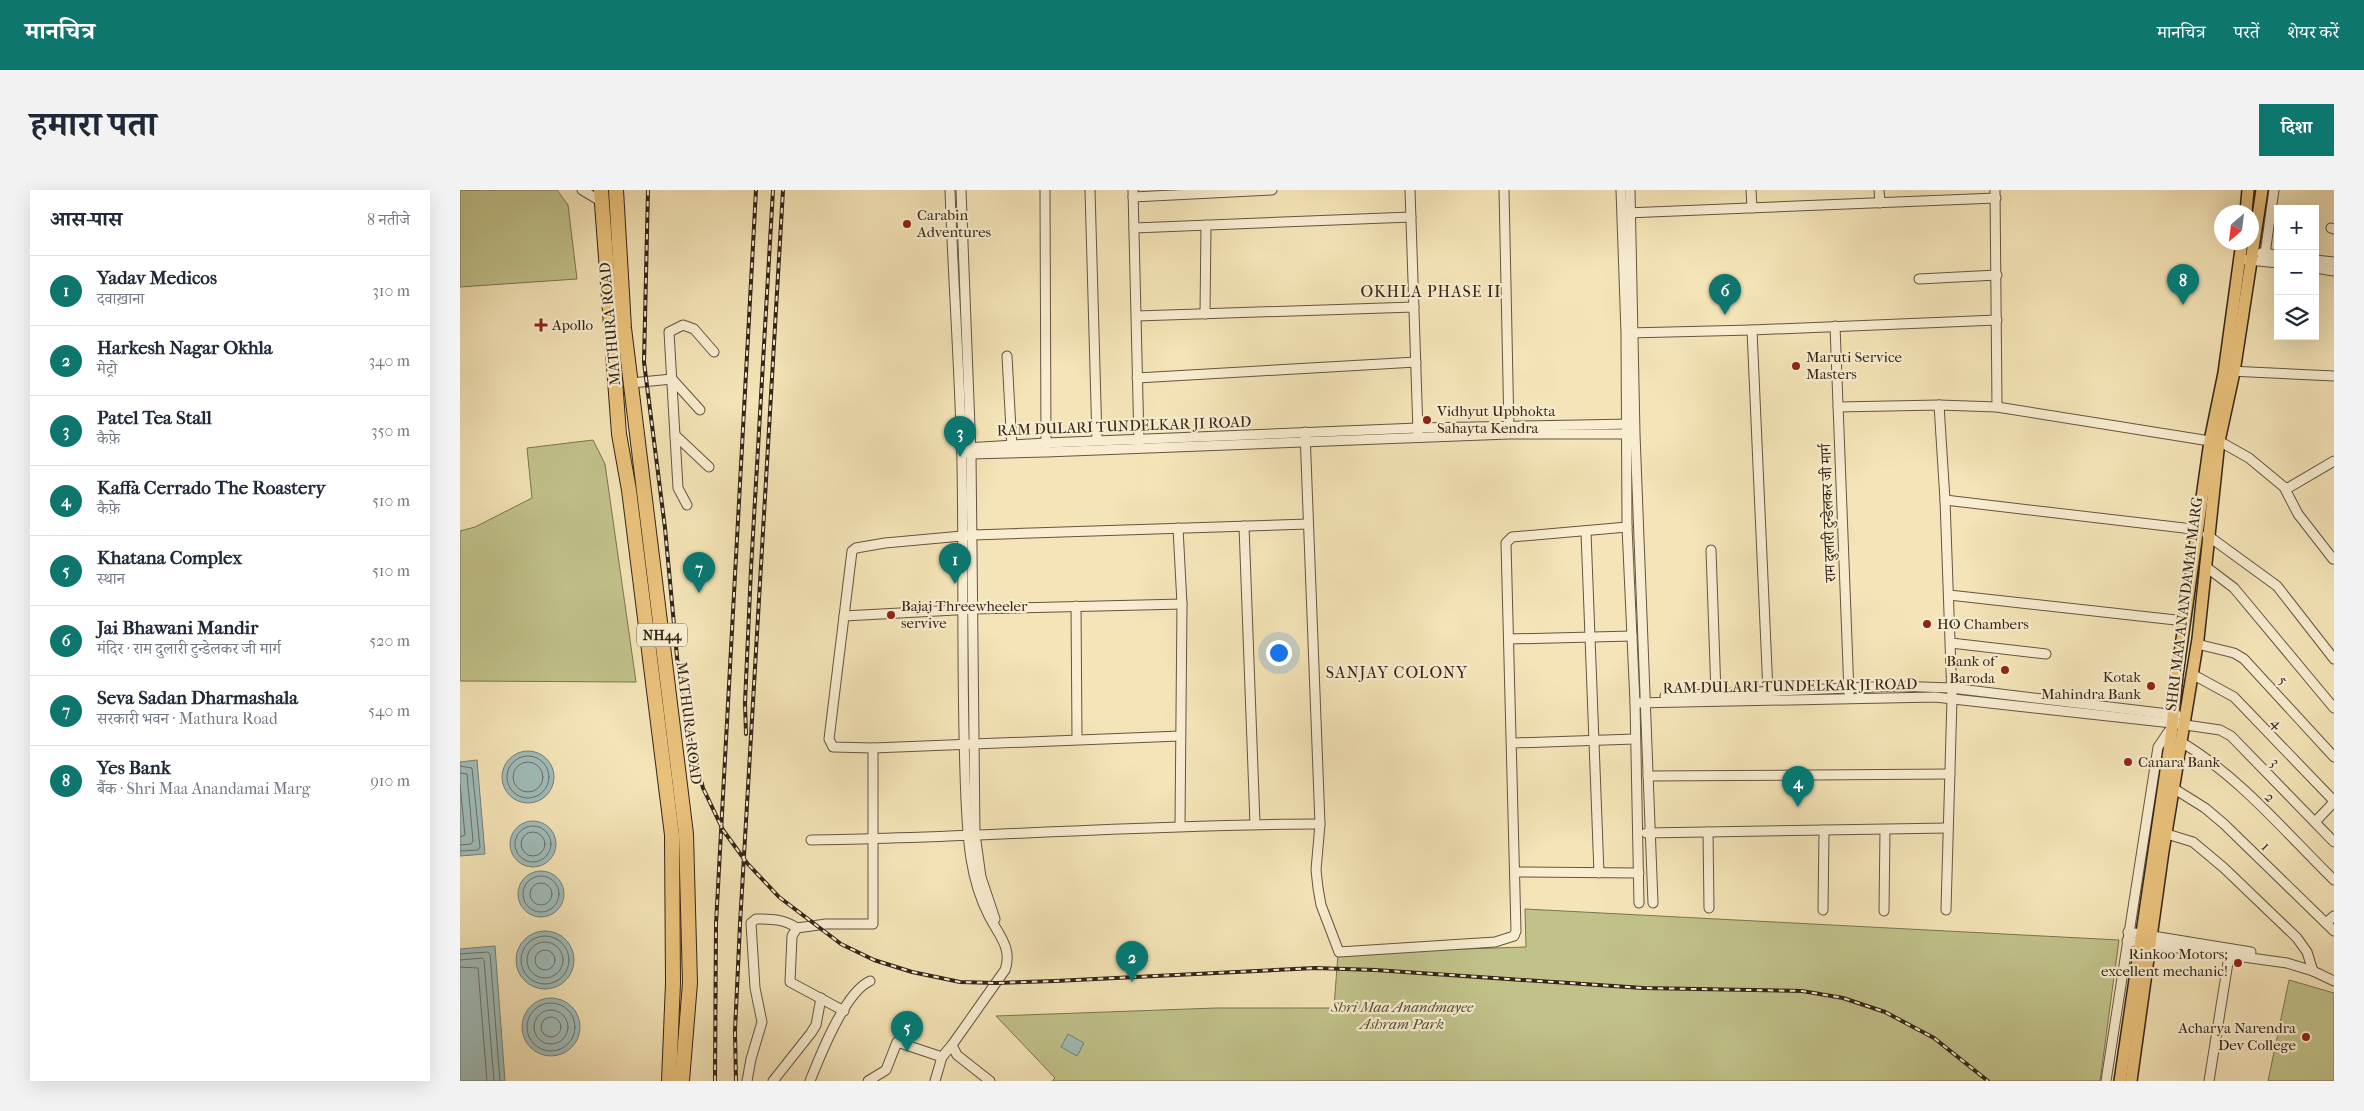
<!DOCTYPE html>
<html lang="hi">
<head>
<meta charset="utf-8">
<style>
	:root { --surface:#fff; --page:#f2f2f3; --text:#1f2937; --muted:#747a83; --line:#e0e1e3; --accent:#0f766e }
	body { margin:0; font-family:"IM FELL French Canon","Noto Serif Devanagari",serif; background:var(--page); color:var(--text) }
	.controls { position:absolute; right:15px; top:15px; display:grid; overflow:hidden; border-radius:0px; box-shadow:0 5px 20px #0002 }
	.controls button { width:45px; height:45px; display:grid; place-items:center; padding:0; border:0; border-bottom:1px solid var(--line); background:var(--surface); color:var(--text); font:25px sans-serif }
	.compass { position:absolute; left:1754px; top:15px; width:45px; height:45px; border-radius:50%; background:var(--surface); box-shadow:0 5px 20px #0002; rotate:208deg }
	.you { position:absolute; left:818px; top:462px; width:18px; height:18px; margin:-12px; border:4px solid #fff; border-radius:50%; background:#1a73e8; box-shadow:0 0 0 8px #1a73e833 }
	.badge { display:grid; place-items:center; width:32px; height:32px; border-radius:50%; background:var(--accent); color:#fff; font-size:16px; font-weight:700 }
	.pin { position:absolute; translate:-50% -41px; filter:drop-shadow(0 1px 2px #0008) }
	.pin::after { content:''; position:absolute; top:26px; width:18px; height:15px; background:inherit; clip-path:polygon(0 0,100% 0,50% 100%) }
	.list { margin:0; padding:0; list-style:none }
	h2 { display:flex; justify-content:space-between; align-items:center; height:65px; margin:0; padding:0 20px; font-size:21px }
	h2 small { font-size:16px; font-weight:400; color:var(--muted) }
	.list li { display:grid; grid-template-columns:32px 1fr auto; gap:15px; align-items:center; box-sizing:border-box; height:70px; padding:0 20px; border-top:1px solid var(--line) }
	.list b { display:block; font-size:19px; white-space:nowrap }
	.list p { margin:0; font-size:16px; white-space:nowrap; color:var(--muted) }
	.list em { font-size:16px; font-style:normal; color:var(--muted) }
	.icon { flex:none; width:28px; height:28px; fill:none; stroke:currentColor; stroke-width:2; stroke-linecap:round; stroke-linejoin:round }
	.map { position:relative; flex:none; width:1874px; height:891px; overflow:hidden; border-radius:0px }
	header { display:flex; align-items:center; gap:30px; box-sizing:border-box; height:70px; padding:0 25px; background:var(--accent); color:#fff }
	header strong { font-size:24px }
	nav { display:flex; gap:28px; margin-inline-start:auto; font-size:18px }
	.intro { display:flex; align-items:center; justify-content:space-between; box-sizing:border-box; height:120px; padding:0 30px }
	h1 { margin:0; font-size:35px }
	.button { padding:12px 22px; border-radius:0px; background:var(--accent); color:#fff; font-size:18px; font-weight:700 }
	main { display:flex; gap:30px; padding:0 30px }
	aside { flex:1; background:var(--surface); border-radius:0px; box-shadow:0 5px 20px #0002 }
	.map>svg:first-child { display:block }
	.green { fill:#c1c28a; stroke:#7a7451 }
	.water { fill:#a0bcb9; stroke:#748079 }
	.lines { fill:none; stroke-linecap:round; stroke-linejoin:round }
	.shore { stroke:#6a7068; stroke-width:1 }
	.minor-casing { stroke:#635540; stroke-width:11 }
	.major-casing { stroke:#332518; stroke-width:14 }
	.highway-casing { stroke:#332518; stroke-width:16 }
	.minor { stroke:#f8edd0; stroke-width:9 }
	.major { stroke:#eac27c; stroke-width:11 }
	.highway { stroke:#eac27c; stroke-width:14 }
	.rail-casing { stroke:#332518; stroke-width:4 }
	.rail { stroke:#f8edd0; stroke-width:2; stroke-dasharray:5.5; stroke-linecap:butt }
	.poi-dot { fill:#8f2418; stroke:#f8edd0; stroke-width:2 }
	.labels { text-anchor:middle; stroke-width:4.5; stroke-linejoin:round; paint-order:stroke }
	.shield { fill:#f8edd0; stroke:#6e614f; stroke-width:1 }
	.shield-label { font-size:14px; font-weight:bold; fill:#332518 }
	.poi-label { font-size:15px; fill:#332518; stroke:#f8edd0; text-anchor:start }
	.street-label { font-size:15px; fill:#332518; stroke:#f8edd0 }
	.park-label { font-size:15px; font-style:italic; fill:#564c34; stroke:#f8edd0 }
	.neighbourhood-label { font-size:16px; letter-spacing:1px; fill:#332518; stroke:#f8edd0 }
</style>
</head>
<body>
<header>
<strong>मानचित्र</strong>
<nav><a>मानचित्र</a><a>परतें</a><a>शेयर करें</a></nav>
</header>
<div class="intro"><h1>हमारा पता</h1><a class="button">दिशा</a></div>
<main>
<aside>
<h2>आस-पास<small>8 नतीजे</small></h2>
<ul class="list">
<li><span class="badge">1</span><div><b>Yadav Medicos</b><p>दवाख़ाना</p></div><em>310 m</em></li>
<li><span class="badge">2</span><div><b>Harkesh Nagar Okhla</b><p>मेट्रो</p></div><em>340 m</em></li>
<li><span class="badge">3</span><div><b>Patel Tea Stall</b><p>कैफ़े</p></div><em>350 m</em></li>
<li><span class="badge">4</span><div><b>Kaffa Cerrado The Roastery</b><p>कैफ़े</p></div><em>510 m</em></li>
<li><span class="badge">5</span><div><b>Khatana Complex</b><p>स्थान</p></div><em>510 m</em></li>
<li><span class="badge">6</span><div><b>Jai Bhawani Mandir</b><p>मंदिर · राम दुलारी टुन्डेलकर जी मार्ग</p></div><em>520 m</em></li>
<li><span class="badge">7</span><div><b>Seva Sadan Dharmashala</b><p>सरकारी भवन · Mathura Road</p></div><em>540 m</em></li>
<li><span class="badge">8</span><div><b>Yes Bank</b><p>बैंक · Shri Maa Anandamai Marg</p></div><em>910 m</em></li>
</ul>
</aside>
<div class="map">
<svg width="1874" height="891" viewBox="0 0 1874 891">
	<rect width="100%" height="100%" fill="#f4e4b7"/>
	<filter id="stains"><feTurbulence type="fractalNoise" baseFrequency=".004" numOctaves="4"/><feColorMatrix values="0 0 0 0 .2 0 0 0 0 .09 0 0 0 0 .02 0 0 0 .5 -.17"/></filter>
	<radialGradient id="worn" r=".72"><stop offset=".6" stop-color="#630" stop-opacity="0"/><stop offset="1" stop-color="#630" stop-opacity=".3"/></radialGradient>
	<!-- green -->
	<g class="green">
		<polygon points="0,0 97,0 108,15 117,89 0,97"/>
		<polygon points="133,250 145,274 176,492 0,491 0,341 15,337 72,308 67,258"/>
		<polygon points="1065,719 1659,750 1640,891 592,891 595,888 536,826 756,818 874,818 878,763 1066,757"/>
		<polygon points="1829,790 1874,803 1874,891 1808,891"/>
	</g>
	<!-- water -->
	<g class="water">
		<circle cx="68" cy="587" r="26"/>
		<polygon points="17,570 25,664 0,666 0,572"/>
		<circle cx="73" cy="654" r="23"/>
		<circle cx="81" cy="704" r="23"/>
		<circle cx="85" cy="770" r="29"/>
		<polygon points="35,756 45,891 0,891 0,759"/>
		<circle cx="91" cy="837" r="29"/>
		<polygon points="608,844 624,853 617,866 601,857"/>
	</g>
	<g class="lines">
		<!-- shore -->
		<g class="shore">
			<circle cx="68" cy="587" r="21"/>
			<circle cx="68" cy="587" r="15"/>
			<polyline points="0,576 12,578 20,657 18,660 0,661"/>
			<polyline points="0,583 7,584 13,651 11,654 0,655"/>
			<polyline points="0,594 5,645 0,647"/>
			<circle cx="73" cy="654" r="18"/>
			<circle cx="73" cy="654" r="12"/>
			<circle cx="81" cy="704" r="18"/>
			<circle cx="81" cy="704" r="11"/>
			<circle cx="85" cy="770" r="24"/>
			<circle cx="85" cy="770" r="18"/>
			<circle cx="85" cy="770" r="10"/>
			<polyline points="0,764 28,762 30,764 40,891"/>
			<polyline points="0,770 22,768 24,770 34,891"/>
			<polyline points="0,777 18,778 27,891"/>
			<circle cx="91" cy="837" r="24"/>
			<circle cx="91" cy="837" r="17"/>
			<circle cx="91" cy="837" r="10"/>
		</g>
		<defs>
			<g id="minor">
				<polyline points="122,0 142,12"/>
				<path d="M490,0C493,91 500,182 502,273C504,386 501,498 506,610C508,651 510,689 529,726C538,744 553,758 545,780L492,855L497,865L530,891"/>
				<polyline points="501,0 511,264 515,644 521,687 535,729"/>
				<polyline points="585,0 586,257"/>
				<polyline points="630,0 637,250"/>
				<polyline points="673,0 679,252"/>
				<polyline points="950,0 958,242"/>
				<polyline points="1044,0 1049,240"/>
				<polyline points="1161,0 1166,143 1167,337 1175,513 1179,713"/>
				<polyline points="1170,0 1175,244 1193,713"/>
				<polyline points="1291,0 1292,18"/>
				<polyline points="1419,0 1420,13"/>
				<polyline points="1535,0 1537,217"/>
				<polyline points="673,7 812,0"/>
				<polyline points="1166,23 1536,8"/>
				<polyline points="674,38 951,27"/>
				<polyline points="1871,38 1874,39"/>
				<polyline points="1801,63 1818,65"/>
				<polyline points="1779,69 1818,73"/>
				<polyline points="1855,70 1874,72"/>
				<polyline points="1804,71 1814,0"/>
				<polyline points="1855,78 1874,81"/>
				<polyline points="1459,89 1537,85"/>
				<polyline points="745,124 746,35"/>
				<polyline points="677,126 954,117"/>
				<polyline points="1375,136 1389,503"/>
				<polyline points="1292,140 1308,502"/>
				<polyline points="1168,143 1292,140 1537,130"/>
				<polyline points="547,166 552,258"/>
				<polyline points="1769,181 1874,186"/>
				<polyline points="677,188 956,172"/>
				<polyline points="171,193 212,189 240,220"/>
				<polyline points="1479,215 1485,310 1492,508 1486,720"/>
				<polyline points="1378,217 1479,215 1537,217 1750,251"/>
				<polyline points="845,242 860,634 856,680 858,698 861,715 879,762 1035,752 1054,746 1056,741 1046,353 1052,347 1167,337"/>
				<polyline points="215,245 249,277"/>
				<polyline points="1759,251 1789,268 1824,297 1838,324 1873,369"/>
				<polyline points="506,258 586,253 958,238 1172,234"/>
				<polyline points="506,262 511,264 586,262 1049,244 1172,244"/>
				<polyline points="1824,297 1828,298 1874,271"/>
				<polyline points="1485,310 1724,338 1737,341"/>
				<polyline points="227,315 218,298 209,142 223,135 234,139 254,162"/>
				<polyline points="784,336 795,634"/>
				<polyline points="718,338 722,414 720,635"/>
				<polyline points="1126,342 1139,683"/>
				<polyline points="1747,345 1817,396 1874,469"/>
				<polyline points="1251,360 1256,504"/>
				<polyline points="1745,376 1774,398 1874,518"/>
				<polyline points="1489,405 1725,431"/>
				<polyline points="616,416 617,548"/>
				<polyline points="384,426 514,419 722,414"/>
				<polyline points="1049,449 1172,446"/>
				<polyline points="1491,453 1586,464"/>
				<polyline points="1737,454 1774,463 1784,469 1874,567"/>
				<polyline points="1732,484 1774,507 1874,611"/>
				<polyline points="1205,506 1436,496 1491,498 1717,525"/>
				<polyline points="1175,513 1475,507 1712,533 1760,540 1771,546 1874,652"/>
				<polyline points="720,546 413,558 373,557 369,549 392,361 396,358 425,353 513,345 848,334"/>
				<path d="M1721,552C1780,587 1825,642 1874,690"/>
				<polyline points="1053,553 1175,549"/>
				<polyline points="1188,586 1490,584"/>
				<polyline points="1713,598 1745,618 1764,634 1874,741"/>
				<polyline points="1855,632 1874,612"/>
				<polyline points="1248,642 1249,718"/>
				<polyline points="1186,643 1488,638"/>
				<polyline points="1707,644 1733,652 1764,678 1837,748 1847,762 1853,781"/>
				<path d="M351,650C521,648 690,634 860,634"/>
				<polyline points="1055,682 1179,683"/>
				<polyline points="1363,720 1364,640"/>
				<polyline points="1424,721 1425,640"/>
				<polyline points="1866,733 1874,726"/>
				<polyline points="1668,742 1791,762"/>
				<polyline points="1667,751 1827,773 1853,781 1874,791"/>
				<polyline points="384,821 330,792 332,746 337,738 366,734 413,734 413,558"/>
				<path d="M287,891L291,869L302,832L295,798L291,733L296,729C312,729 324,729 337,738"/>
				<polyline points="313,891 351,843 356,835 361,808"/>
				<path d="M350,891C360,866 385,802 410,791"/>
				<polyline points="408,891 426,880 437,852 482,867"/>
				<polyline points="475,891 482,867 492,855"/>
				<polyline points="1646,891 1698,557 1711,538"/>
				<polyline points="1749,891 1770,760"/>
			</g>
			<g id="major">
				<polyline points="1786,22 1788,0"/>
				<polyline points="1660,891 1711,547 1717,485 1750,251 1764,183 1782,52"/>
				<polyline points="1671,891 1703,661 1738,449 1759,251 1774,182 1802,0"/>
			</g>
			<g id="highway">
				<polyline points="141,0 159,244 169,300 212,645 213,793 209,891"/>
				<polyline points="156,0 164,138 226,644 230,793 222,891"/>
			</g>
		</defs>
		<!-- minor casing -->
		<use href="#minor" class="minor-casing"/>
		<!-- major casing -->
		<use href="#major" class="major-casing"/>
		<!-- highway casing -->
		<use href="#highway" class="highway-casing"/>
		<!-- minor -->
		<use href="#minor" class="minor"/>
		<!-- major -->
		<use href="#major" class="major"/>
		<!-- highway -->
		<use href="#highway" class="highway"/>
		<defs>
			<g id="rail">
				<polyline points="188,0 184,172 205,338 220,499 229,545 243,598 263,640 287,673 319,707 381,754 414,770 452,782 500,792 536,793 595,791 855,778 915,780 1183,798 1342,801 1383,808 1425,822 1474,848 1528,891"/>
				<polyline points="286,544 285,513 291,379 313,0"/>
				<polyline points="255,891 256,734 296,0"/>
				<polyline points="276,891 275,841 280,734 323,0"/>
			</g>
		</defs>
		<!-- rail casing -->
		<use href="#rail" class="rail-casing"/>
		<!-- rail -->
		<use href="#rail" class="rail"/>
	</g>
	<!-- markers -->
	<g class="poi-dot">
		<circle cx="447" cy="34" r="5"/>
		<path d="M78.5 127.5h5v5h5v5h-5v5h-5v-5h-5v-5h5z"/>
		<circle cx="1336" cy="176" r="5"/>
		<circle cx="967" cy="230" r="5"/>
		<circle cx="431" cy="425" r="5"/>
		<circle cx="1467" cy="434" r="5"/>
		<circle cx="1545" cy="480" r="5"/>
		<circle cx="1691" cy="496" r="5"/>
		<circle cx="1668" cy="572" r="5"/>
		<circle cx="1778" cy="773" r="5"/>
		<circle cx="1846" cy="847" r="5"/>
	</g>
	<g class="labels">
		<!-- shield labels -->
		<rect class="shield" x="177" y="433.5" width="50" height="23" rx="4"/>
		<g class="shield-label">
			<text x="202" y="450">NH44</text>
		</g>
		<!-- poi labels -->
		<g class="poi-label">
			<text x="457" y="30">Carabin<tspan x="457" dy="17">Adventures</tspan></text>
			<text x="92" y="140">Apollo</text>
			<text x="1346" y="172">Maruti Service<tspan x="1346" dy="17">Masters</tspan></text>
			<text x="977" y="226">Vidhyut Upbhokta<tspan x="977" dy="17">Sahayta Kendra</tspan></text>
			<text x="441" y="421">Bajaj Threewheeler<tspan x="441" dy="17">servive</tspan></text>
			<text x="1477" y="439">HO Chambers</text>
			<text x="1535" y="476" text-anchor="end">Bank of<tspan x="1535" dy="17">Baroda</tspan></text>
			<text x="1681" y="492" text-anchor="end">Kotak<tspan x="1681" dy="17">Mahindra Bank</tspan></text>
			<text x="1678" y="577">Canara Bank</text>
			<text x="1768" y="769" text-anchor="end">Rinkoo Motors;<tspan x="1768" dy="17">excellent mechanic!</tspan></text>
			<text x="1836" y="843" text-anchor="end">Acharya Narendra<tspan x="1836" dy="17">Dev College</tspan></text>
		</g>
		<!-- street labels -->
		<g class="street-label">
			<text transform="translate(150 134) rotate(-95)" y="5">MATHURA ROAD</text>
			<text transform="translate(664 236) rotate(-2)" y="5">RAM DULARI TUNDELKAR JI ROAD</text>
			<text transform="translate(1368 323) rotate(-92)" y="5">राम दुलारी टुन्डेलकर जी मार्ग</text>
			<text transform="translate(1724 414) rotate(-83)" y="5">SHRI MAA ANANDAMAI MARG</text>
			<text transform="translate(1823 490) rotate(47)" y="5">5</text>
			<text transform="translate(1330 496) rotate(-1)" y="5">RAM DULARI TUNDELKAR JI ROAD</text>
			<text transform="translate(229 533) rotate(83)" y="5">MATHURA ROAD</text>
			<text transform="translate(1817 533) rotate(47)" y="5">4</text>
			<text transform="translate(1815 572) rotate(46)" y="5">3</text>
			<text transform="translate(1810 607) rotate(45)" y="5">2</text>
			<text transform="translate(1806 656) rotate(45)" y="5">1</text>
		</g>
		<!-- park labels -->
		<g class="park-label">
			<text x="942" y="822">Shri Maa Anandmayee<tspan x="942" dy="17">Ashram Park</tspan></text>
		</g>
		<!-- neighbourhood labels -->
		<g class="neighbourhood-label">
			<text x="971" y="107">OKHLA PHASE II</text>
			<text x="937" y="488">SANJAY COLONY</text>
		</g>
	</g>
	<rect width="100%" height="100%" filter="url(#stains)"/>
	<rect width="100%" height="100%" fill="url(#worn)"/>
</svg>
<div class="controls">
<button>+</button>
<button>−</button>
<button><svg class="icon" aria-label="layers" viewBox="0 0 24 24"><path d="M12 4l9 5-9 5-9-5zM3 14l9 5 9-5"/></svg></button>
</div>
<svg class="compass" viewBox="-18 -18 36 36"><path d="M0-13l5 13h-10z" fill="#e53935"/><path d="M0 13l5-13h-10z" fill="#747a83"/></svg>
<div class="you"></div>
<div class="pin badge" style="left:495px;top:394px">1</div>
<div class="pin badge" style="left:672px;top:792px">2</div>
<div class="pin badge" style="left:500px;top:267px">3</div>
<div class="pin badge" style="left:1338px;top:617px">4</div>
<div class="pin badge" style="left:447px;top:862px">5</div>
<div class="pin badge" style="left:1265px;top:125px">6</div>
<div class="pin badge" style="left:239px;top:403px">7</div>
<div class="pin badge" style="left:1723px;top:115px">8</div>
</div>
</main>
</body>
</html>
